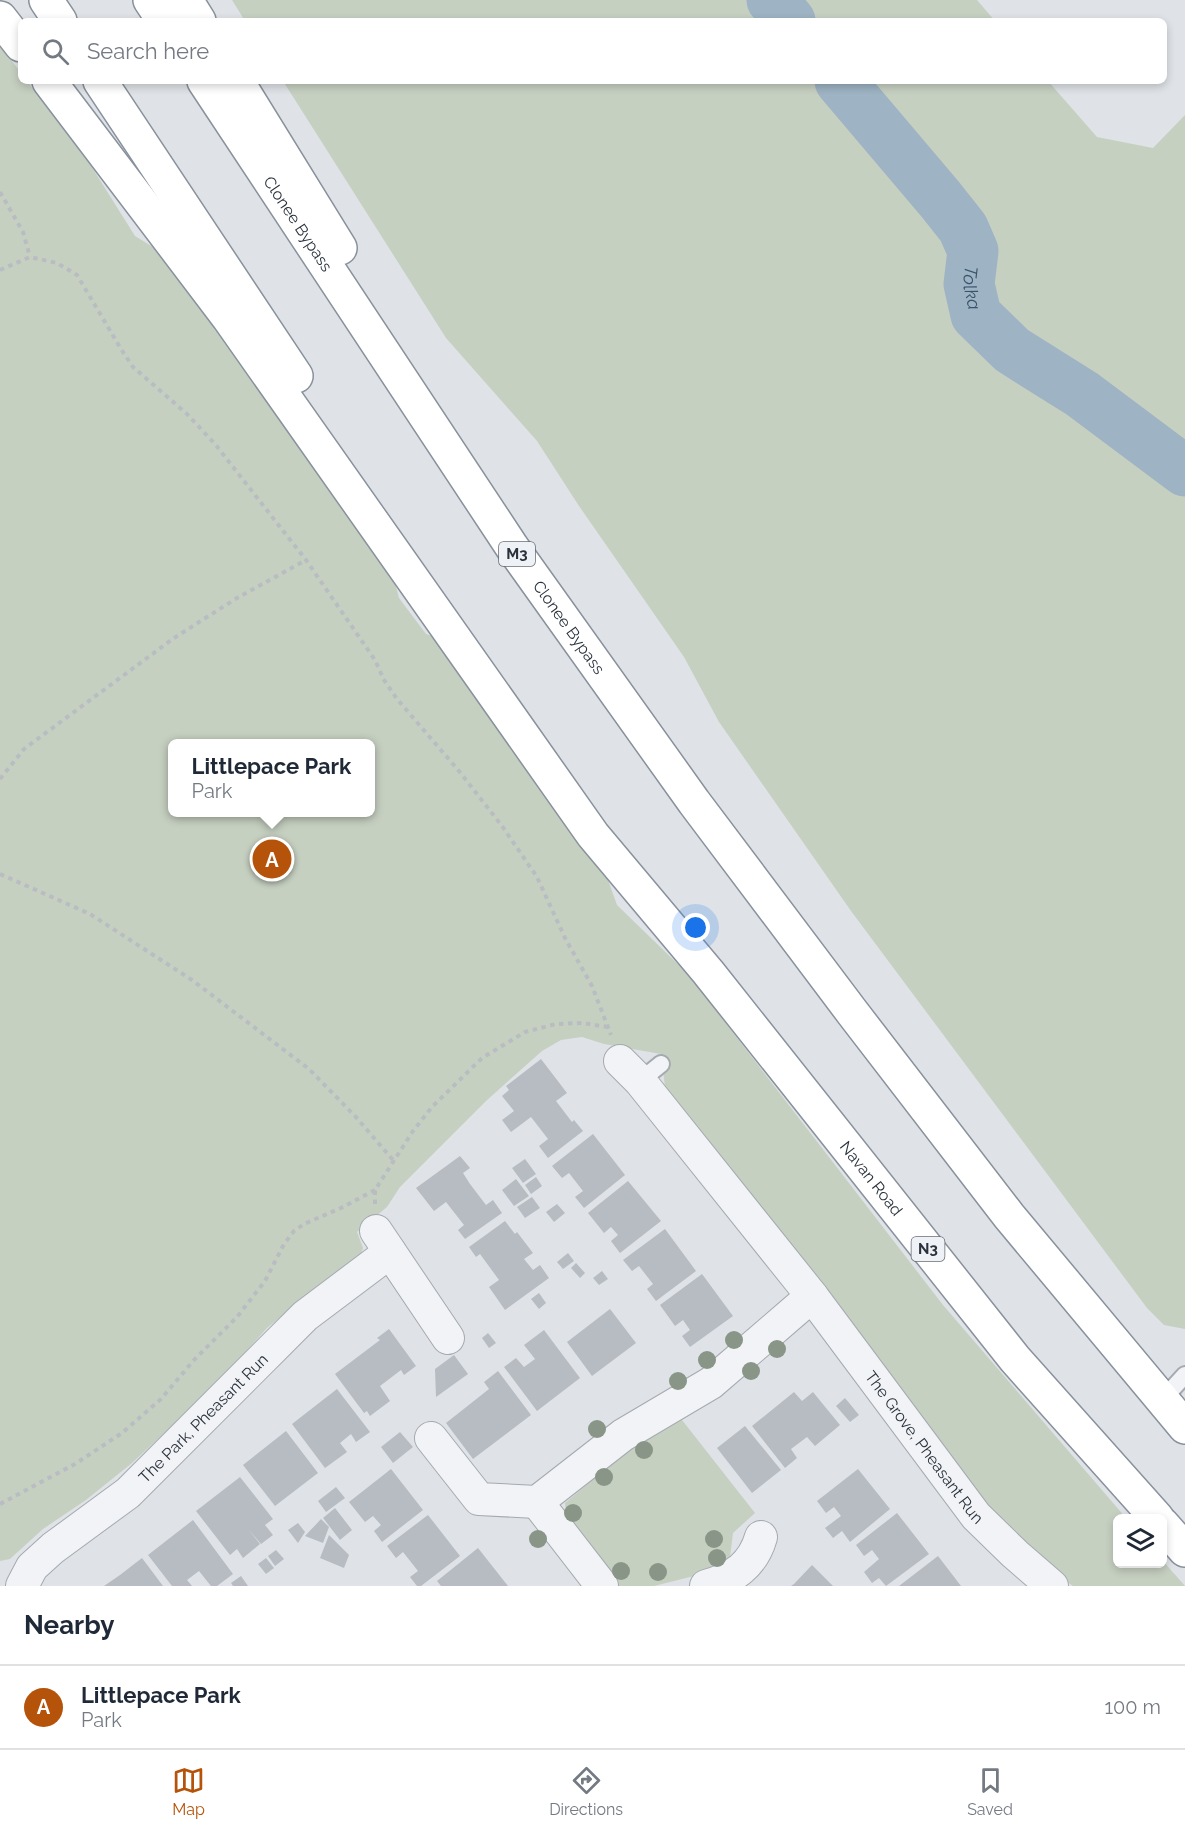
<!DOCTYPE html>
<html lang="en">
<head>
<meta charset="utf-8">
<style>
	:root { --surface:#fff; --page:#f6f6f7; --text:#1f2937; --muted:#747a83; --line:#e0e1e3; --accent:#b45309 }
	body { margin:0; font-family:Raleway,sans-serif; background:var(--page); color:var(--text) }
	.controls { position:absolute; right:18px; bottom:18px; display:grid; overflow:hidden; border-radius:9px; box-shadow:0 3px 9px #0003 }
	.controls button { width:54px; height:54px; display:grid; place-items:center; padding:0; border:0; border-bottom:2px solid var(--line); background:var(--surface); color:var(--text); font:30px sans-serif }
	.you { position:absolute; left:696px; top:928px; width:21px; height:21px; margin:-15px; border:4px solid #fff; border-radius:50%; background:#1a73e8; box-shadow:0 0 0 9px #1a73e833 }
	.badge { display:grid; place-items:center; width:39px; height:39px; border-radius:50%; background:var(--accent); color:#fff; font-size:20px; font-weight:700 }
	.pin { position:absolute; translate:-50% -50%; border:3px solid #fff; box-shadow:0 2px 6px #0006 }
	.popup { position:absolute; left:168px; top:739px; width:207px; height:78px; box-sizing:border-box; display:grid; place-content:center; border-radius:9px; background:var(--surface); filter:drop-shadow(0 2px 4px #0005); font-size:20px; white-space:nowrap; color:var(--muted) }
	.popup b { font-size:22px; color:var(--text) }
	.popup::after { content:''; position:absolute; left:50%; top:100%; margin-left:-12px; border:12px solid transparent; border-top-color:var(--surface) }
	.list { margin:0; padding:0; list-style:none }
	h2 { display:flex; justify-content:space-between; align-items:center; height:78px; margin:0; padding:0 24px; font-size:26px }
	h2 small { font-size:20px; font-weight:400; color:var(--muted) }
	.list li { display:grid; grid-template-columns:39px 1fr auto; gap:18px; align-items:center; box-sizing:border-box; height:84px; padding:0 24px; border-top:2px solid var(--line) }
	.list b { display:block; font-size:22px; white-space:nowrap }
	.list p { margin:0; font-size:20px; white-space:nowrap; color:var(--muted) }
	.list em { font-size:20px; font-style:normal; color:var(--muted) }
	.icon { flex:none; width:33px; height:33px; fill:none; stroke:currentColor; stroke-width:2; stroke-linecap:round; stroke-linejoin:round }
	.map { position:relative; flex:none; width:1185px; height:1586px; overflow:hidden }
	.search { position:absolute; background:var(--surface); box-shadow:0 3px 9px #0003; left:18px; right:18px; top:18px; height:66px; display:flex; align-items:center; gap:15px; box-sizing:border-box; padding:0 21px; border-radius:9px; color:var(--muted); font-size:22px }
	.sheet { height:162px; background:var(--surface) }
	nav { display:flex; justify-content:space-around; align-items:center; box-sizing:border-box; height:84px; border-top:2px solid var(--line); background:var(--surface); font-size:16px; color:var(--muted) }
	nav a { display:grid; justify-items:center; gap:3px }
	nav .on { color:var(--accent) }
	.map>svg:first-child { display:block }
	.green { fill:#c6d0c1; fill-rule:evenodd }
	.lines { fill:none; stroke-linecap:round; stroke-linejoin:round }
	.river { stroke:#9eb3c3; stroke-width:51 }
	.building { fill:#b7bcc3 }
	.lane-casing { stroke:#a5aab0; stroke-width:20 }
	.street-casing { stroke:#a5aab0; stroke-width:34 }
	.highway-casing { stroke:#88919c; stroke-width:36 }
	.path { stroke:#b9bdc2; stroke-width:4; stroke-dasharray:4.5 4.5; stroke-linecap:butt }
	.lane { stroke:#f1f3f6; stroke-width:16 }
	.street { stroke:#f1f3f6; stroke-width:32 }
	.highway { stroke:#fff; stroke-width:33 }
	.tree { fill:#889587 }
	.labels { text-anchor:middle; stroke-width:6; stroke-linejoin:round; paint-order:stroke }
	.shield { fill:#eef1f5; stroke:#656b74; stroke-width:1.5 }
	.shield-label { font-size:15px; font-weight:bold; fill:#2a323c }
	.street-label { font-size:16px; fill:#2a323c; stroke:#eef1f5 }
	.water-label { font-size:18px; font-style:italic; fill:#38536c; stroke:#eef1f5 }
</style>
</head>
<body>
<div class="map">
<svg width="1185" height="1586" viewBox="0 0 1185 1586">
	<rect width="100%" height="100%" fill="#dfe3e7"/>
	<!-- green -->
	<g class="green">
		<polygon points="232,0 759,0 777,21 245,21"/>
		<polygon points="801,0 977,0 995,21 817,21"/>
		<path d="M0,45L21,73V81H27L83,153L135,236L161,252L388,557L399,598L426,634L450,642L555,794L563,821L598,852L617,905L687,973L943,1305L1126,1518H1118V1564H1162L1163,1561L1185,1586H1073L1047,1568L998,1522L666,1095L661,1054L604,1044L582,1037L561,1040L542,1051L486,1101L400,1187L387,1207L357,1232L363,1248L359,1261L311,1292L267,1328L216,1385L132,1463L86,1500L43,1529L10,1559L0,1561ZM173,744H371V812H173Z"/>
		<polygon points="283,81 828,81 939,210 961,251 963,294 981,333 1037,377 1113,424 1185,484 1185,1329 1164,1325 1147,1308 851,911 719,722 684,657 579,506 537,441 446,338"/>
		<polygon points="857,81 1048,81 1097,137 1153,148 1185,115 1185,449 1114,391 1023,350 1001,328 988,303 993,262 955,191"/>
		<polygon points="682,1420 755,1513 733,1533 730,1557 718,1570 654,1586 612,1586 567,1525 565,1503 626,1452"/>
	</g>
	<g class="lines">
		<!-- river -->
		<g class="river">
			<polyline points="772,0 790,21"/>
			<path id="s1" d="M840,81L940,199L963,228L973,251L969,284L976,315L1012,350L1082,394L1185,471"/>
		</g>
	</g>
	<!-- building -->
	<g class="building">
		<polygon points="541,1059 567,1093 556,1101 572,1122 574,1120 583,1131 548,1158 539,1146 548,1139 531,1117 511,1132 502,1120 514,1111 502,1096 509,1090 506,1086"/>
		<polygon points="593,1134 625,1175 584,1208 575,1197 583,1191 569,1173 562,1178 552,1166"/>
		<polygon points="460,1156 470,1168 463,1173 470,1184 486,1205 493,1200 502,1213 465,1239 458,1230 464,1225 446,1202 434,1211 416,1188"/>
		<polygon points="525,1159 536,1174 523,1183 512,1168"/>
		<polygon points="536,1177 542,1186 531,1194 525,1185"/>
		<polygon points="516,1179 529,1196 514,1206 502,1190"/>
		<polygon points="628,1181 661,1221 620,1253 611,1241 618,1235 611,1227 604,1233 588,1213"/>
		<polygon points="532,1197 540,1208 525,1218 517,1207"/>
		<polygon points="557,1204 565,1213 554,1222 546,1212"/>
		<polygon points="505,1221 515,1234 517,1232 533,1253 524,1259 533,1270 540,1265 549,1278 505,1310 489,1287 499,1280 480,1254 476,1257 469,1247"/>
		<polygon points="665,1229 696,1271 656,1301 647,1289 653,1284 639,1266 632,1271 623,1260"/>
		<polygon points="568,1253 574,1261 563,1269 557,1262"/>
		<polygon points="576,1263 585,1273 580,1278 571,1268"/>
		<polygon points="602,1271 608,1279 599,1285 593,1278"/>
		<polygon points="702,1274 733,1316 690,1347 682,1336 690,1330 683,1320 675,1326 660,1305"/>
		<polygon points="539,1293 546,1303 539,1309 531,1299"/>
		<polygon points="610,1309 636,1343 592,1376 567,1342"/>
		<polygon points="389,1329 416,1366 404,1375 401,1370 380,1386 390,1401 370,1416 367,1411 364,1413 335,1374 380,1340 377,1338"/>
		<polygon points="544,1330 580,1378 537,1411 504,1367 516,1358 524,1367 535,1359 524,1345"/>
		<polygon points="488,1333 496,1343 489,1348 482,1338"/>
		<polygon points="454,1355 468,1374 436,1397 435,1369"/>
		<polygon points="498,1371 531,1415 473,1459 446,1423 489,1389 484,1382"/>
		<polygon points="337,1389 370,1432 356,1442 351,1434 340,1443 347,1452 325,1468 292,1424"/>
		<polygon points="794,1392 802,1401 813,1392 840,1425 815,1446 807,1437 791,1449 797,1458 785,1468 752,1426"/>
		<polygon points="845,1398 859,1415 850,1422 836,1406"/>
		<polygon points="745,1426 781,1470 752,1493 717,1448"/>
		<polygon points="286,1431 318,1473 275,1506 243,1465"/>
		<polygon points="400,1432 413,1447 393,1463 381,1447"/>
		<polygon points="391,1469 423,1510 382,1542 374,1531 381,1525 373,1516 365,1522 349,1502"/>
		<polygon points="858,1469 890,1509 850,1542 842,1531 833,1538 825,1528 841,1516 834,1507 826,1513 817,1501"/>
		<polygon points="240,1477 273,1519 265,1525 273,1535 261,1544 249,1530 260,1544 243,1558 237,1549 230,1555 196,1511"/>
		<polygon points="336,1487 345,1498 326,1512 318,1501"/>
		<polygon points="335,1508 352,1530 340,1540 323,1518"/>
		<polygon points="897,1513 929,1554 886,1586 879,1578 872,1583 864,1572 879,1559 872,1550 864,1556 856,1545"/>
		<polygon points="428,1515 460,1556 421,1586 417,1586 410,1577 418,1571 403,1552 396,1558 387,1546"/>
		<polygon points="321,1519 329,1527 323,1543 305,1536"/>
		<polygon points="193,1520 233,1574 217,1586 211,1586 199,1571 187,1580 192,1586 172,1586 148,1555"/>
		<polygon points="298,1523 305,1532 298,1543 288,1530"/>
		<polygon points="329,1535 349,1555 344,1568 320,1558"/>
		<polygon points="478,1548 508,1586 441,1586 437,1581"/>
		<polygon points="276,1550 284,1559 275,1566 268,1556"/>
		<polygon points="938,1556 961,1586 899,1586"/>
		<polygon points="142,1558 163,1586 104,1586 120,1575"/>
		<polygon points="266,1558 274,1568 266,1574 258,1564"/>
		<polygon points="812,1565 833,1586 791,1586 794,1584"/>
		<polygon points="241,1576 248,1586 233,1586 231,1583"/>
	</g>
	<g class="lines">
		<defs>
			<g id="lane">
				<polyline points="640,1081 661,1064"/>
				<polyline points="1162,1400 1185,1375"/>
			</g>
			<g id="street">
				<path id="s2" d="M620,1061L640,1081L812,1296L976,1516L1015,1554L1052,1586"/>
				<polyline points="376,1231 448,1338"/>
				<polyline points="431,1438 479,1499 537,1502 623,1435 711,1383 812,1296"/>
				<polyline points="537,1502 602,1586"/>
				<path id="s3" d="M22,1586L32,1567L53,1548L128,1493L305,1316L390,1252"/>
				<path d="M706,1586C734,1578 753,1565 761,1537"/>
			</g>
			<g id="highway">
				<polyline points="46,0 60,21"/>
				<polyline points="150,0 164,21"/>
				<polyline points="186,0 199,21"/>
				<polyline points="0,18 21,45"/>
				<path id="s4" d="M49,81L228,317L593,835L708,972L1015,1359L1157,1518"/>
				<polyline points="100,81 296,376"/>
				<path id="s5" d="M204,81L512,547L694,802L852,1012L1009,1216L1185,1427"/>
				<polyline points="237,81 340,248"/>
				<polyline points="1162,1524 1185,1550"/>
			</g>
		</defs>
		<!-- lane casing -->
		<use href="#lane" class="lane-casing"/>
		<!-- street casing -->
		<use href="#street" class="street-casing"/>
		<!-- highway casing -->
		<use href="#highway" class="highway-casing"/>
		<!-- path -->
		<g class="path">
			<polyline points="0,192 23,232 30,257"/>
			<polyline points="0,270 30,257 57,263 77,275 121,349 133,367 187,414 215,444 306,560 375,660 384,680 397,699 459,771 502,826 537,877 565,938 592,986 611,1035"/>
			<polyline points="0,779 24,749 174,638 237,598 306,560"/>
			<polyline points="0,874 90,914 192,980 309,1069 355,1116 393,1160"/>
			<polyline points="375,1204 375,1190 413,1131 432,1107 482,1058 525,1032 556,1024 582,1023 608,1027"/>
			<polyline points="0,1504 75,1464 122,1433 161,1399 194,1360 237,1317 265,1281 284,1244 294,1231 304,1224 341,1208 375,1190"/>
		</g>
		<!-- lane -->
		<use href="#lane" class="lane"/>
		<!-- street -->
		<use href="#street" class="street"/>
		<!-- highway -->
		<use href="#highway" class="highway"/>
	</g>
	<!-- trees -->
	<g class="tree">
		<circle cx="734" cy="1340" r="9"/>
		<circle cx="777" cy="1349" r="9"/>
		<circle cx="707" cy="1360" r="9"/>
		<circle cx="751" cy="1371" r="9"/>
		<circle cx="678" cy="1381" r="9"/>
		<circle cx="597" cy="1429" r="9"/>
		<circle cx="644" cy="1450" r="9"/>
		<circle cx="604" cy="1477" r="9"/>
		<circle cx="573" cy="1513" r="9"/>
		<circle cx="538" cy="1539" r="9"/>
		<circle cx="714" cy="1539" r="9"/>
		<circle cx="717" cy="1558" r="9"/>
		<circle cx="621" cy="1571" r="9"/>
		<circle cx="658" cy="1572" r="9"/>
	</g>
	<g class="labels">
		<!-- shield labels -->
		<g class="shield">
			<rect x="499" y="542" width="36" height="24" rx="4.5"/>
			<rect x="911.5" y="1237" width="33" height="24" rx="4.5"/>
		</g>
		<g class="shield-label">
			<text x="517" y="559">M3</text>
			<text x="928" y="1254">N3</text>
		</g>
		<!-- street labels -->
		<g class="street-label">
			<text dy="6" stroke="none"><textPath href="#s5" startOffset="171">Clonee Bypass</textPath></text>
			<text dy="6" stroke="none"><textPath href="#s5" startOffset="657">Clonee Bypass</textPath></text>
			<text dy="6" stroke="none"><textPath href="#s4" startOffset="1372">Navan Road</textPath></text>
			<text dy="6" stroke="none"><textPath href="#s3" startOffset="249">The Park, Pheasant Run</textPath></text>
			<text dy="6" stroke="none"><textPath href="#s2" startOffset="492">The Grove, Pheasant Run</textPath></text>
		</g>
		<!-- water labels -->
		<g class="water-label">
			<text dy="6" stroke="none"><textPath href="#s1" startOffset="254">Tolka</textPath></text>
		</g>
	</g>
</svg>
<div class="controls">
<button><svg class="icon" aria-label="layers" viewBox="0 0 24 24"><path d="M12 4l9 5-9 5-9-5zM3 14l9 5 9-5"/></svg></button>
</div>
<div class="you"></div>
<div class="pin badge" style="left:272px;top:859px">A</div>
<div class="popup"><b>Littlepace Park</b>Park</div>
<div class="search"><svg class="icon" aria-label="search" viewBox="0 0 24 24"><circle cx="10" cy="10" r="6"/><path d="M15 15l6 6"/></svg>Search here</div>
</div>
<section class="sheet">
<h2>Nearby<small></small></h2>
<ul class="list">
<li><span class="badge">A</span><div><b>Littlepace Park</b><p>Park</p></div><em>100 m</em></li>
</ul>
</section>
<nav>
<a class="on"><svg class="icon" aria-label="map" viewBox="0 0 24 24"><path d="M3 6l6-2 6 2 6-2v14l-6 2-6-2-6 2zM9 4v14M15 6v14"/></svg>Map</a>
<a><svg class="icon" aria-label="directions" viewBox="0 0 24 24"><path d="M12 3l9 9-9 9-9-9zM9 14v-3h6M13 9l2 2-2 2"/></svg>Directions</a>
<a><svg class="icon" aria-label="saved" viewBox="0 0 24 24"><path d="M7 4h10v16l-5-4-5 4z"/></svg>Saved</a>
</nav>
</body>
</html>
